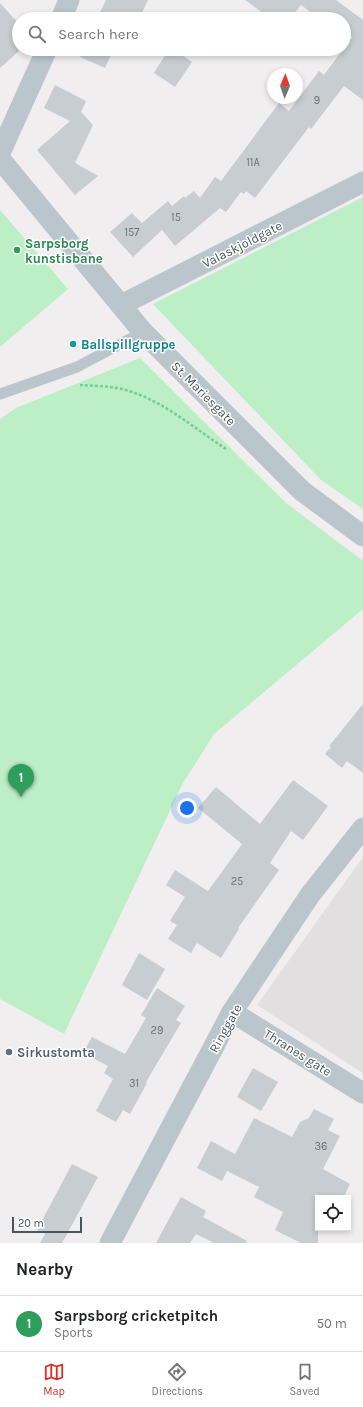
<!DOCTYPE html>
<html lang="en">
<head>
<meta charset="utf-8">
<style>
	:root { --surface:#fff; --page:#f6f6f6; --text:#202124; --muted:#757577; --line:#e0e0e0; --accent:#d93025 }
	body { margin:0; font-family:Karla,sans-serif; background:var(--page); color:var(--text) }
	.controls { position:absolute; right:12px; bottom:12px; display:grid; overflow:hidden; border-radius:0px; box-shadow:0 2px 6px #0003 }
	.controls button { width:36px; height:36px; display:grid; place-items:center; padding:0; border:0; border-bottom:1px solid var(--line); background:var(--surface); color:var(--text); font:20px sans-serif }
	.compass { position:absolute; left:267px; top:68px; width:36px; height:36px; border-radius:50%; background:var(--surface); box-shadow:0 2px 6px #0003; rotate:2deg }
	.scale { position:absolute; left:12px; bottom:10px; width:70px; box-sizing:border-box; padding-left:4px; border:2px solid #46565c; border-top:0; font-size:11px; line-height:14px; white-space:nowrap; color:#46565c; -webkit-text-stroke:3px #fff; paint-order:stroke }
	.you { position:absolute; left:187px; top:808px; width:14px; height:14px; margin:-10px; border:3px solid #fff; border-radius:50%; background:#1a73e8; box-shadow:0 0 0 6px #1a73e833 }
	.badge { display:grid; place-items:center; width:26px; height:26px; border-radius:50%; background:var(--accent); color:#fff; font-size:13px; font-weight:700 }
	.pin { position:absolute; translate:-50% -33px; filter:drop-shadow(0 1px 2px #0008) }
	.pin::after { content:''; position:absolute; top:21px; width:14px; height:12px; background:inherit; clip-path:polygon(0 0,100% 0,50% 100%) }
	.list { margin:0; padding:0; list-style:none }
	h2 { display:flex; justify-content:space-between; align-items:center; height:52px; margin:0; padding:0 16px; font-size:17px }
	h2 small { font-size:13px; font-weight:400; color:var(--muted) }
	.list li { display:grid; grid-template-columns:26px 1fr auto; gap:12px; align-items:center; box-sizing:border-box; height:56px; padding:0 16px; border-top:1px solid var(--line) }
	.list b { display:block; font-size:15px; white-space:nowrap }
	.list p { margin:0; font-size:13px; white-space:nowrap; color:var(--muted) }
	.list em { font-size:13px; font-style:normal; color:var(--muted) }
	.icon { flex:none; width:22px; height:22px; fill:none; stroke:currentColor; stroke-width:2; stroke-linecap:round; stroke-linejoin:round }
	.map { position:relative; flex:none; width:363px; height:1243px; overflow:hidden }
	.search { position:absolute; background:var(--surface); box-shadow:0 2px 6px #0003; left:12px; right:12px; top:12px; height:44px; display:flex; align-items:center; gap:10px; box-sizing:border-box; padding:0 14px; border-radius:22px; color:var(--muted); font-size:15px }
	.sheet { height:108px; background:var(--surface) }
	nav { display:flex; justify-content:space-around; align-items:center; box-sizing:border-box; height:56px; border-top:1px solid var(--line); background:var(--surface); font-size:11px; color:var(--muted) }
	nav a { display:grid; justify-items:center; gap:2px }
	nav .on { color:var(--accent) }
	.map>svg:first-child { display:block }
	.education { fill:#e2dfe1 }
	.green { fill:#bcefc6 }
	.building { fill:#c8cdd1 }
	.lines { fill:none; stroke-linecap:round; stroke-linejoin:round }
	.path { stroke:#74ce90; stroke-width:2.5; stroke-dasharray:3 2; stroke-linecap:butt }
	.service { stroke:#bac6cc; stroke-width:11 }
	.minor { stroke:#bac6cc; stroke-width:21 }
	.leisure-dot { fill:#2e9e5b; stroke:#fff; stroke-width:1.5 }
	.culture-dot { fill:#0f9aa8; stroke:#fff; stroke-width:1.5 }
	.service-dot { fill:#5c6f8a; stroke:#fff; stroke-width:1.5 }
	.labels { text-anchor:middle; stroke-width:3; stroke-linejoin:round; paint-order:stroke }
	.number-label { font-size:11px; fill:#667479 }
	.leisure-label { font-size:13px; font-weight:bold; fill:#27864d; stroke:#fff; text-anchor:start }
	.street-label { font-size:13px; fill:#46565c; stroke:#fff }
	.culture-label { font-size:13px; font-weight:bold; fill:#0d838f; stroke:#fff; text-anchor:start }
	.service-label { font-size:13px; font-weight:bold; fill:#4e5e75; stroke:#fff; text-anchor:start }
</style>
</head>
<body>
<div class="map">
<svg width="363" height="1243" viewBox="0 0 363 1243">
	<rect width="100%" height="100%" fill="#f1eeef"/>
	<!-- education -->
	<polygon class="education" points="363,857 363,1073 257,1005"/>
	<!-- green -->
	<g class="green">
		<polygon points="363,197 363,509 321,480 153,304"/>
		<polygon points="0,210 68,289 0,347"/>
		<polygon points="140,358 286,503 363,561 363,609 214,734 183,783 64,1034 0,999 0,419 16,408"/>
	</g>
	<!-- building -->
	<g class="building">
		<polygon points="106,0 148,0 139,19 97,19"/>
		<polygon points="245,0 336,0 363,20 363,100 344,86 311,129 309,127 255,198 246,191 244,194 241,192 226,212 220,208 175,246 162,230 133,257 110,232 132,213 142,223 168,201 172,206 184,196 185,198 194,191 200,198 215,177 221,181 279,103 289,111 319,71 324,75 352,37 344,31 344,19 320,19 301,5 290,19 271,19"/>
		<polygon points="0,3 19,24 19,51 0,68"/>
		<polygon points="83,49 114,49 105,68 80,57"/>
		<polygon points="169,49 173,49 192,62 175,87 154,73"/>
		<polygon points="55,85 86,101 81,112 93,125 75,163 98,176 75,195 37,150 70,121 44,108"/>
		<polygon points="363,704 363,773 347,761 342,768 325,754 331,747 329,746"/>
		<polygon points="293,780 328,806 303,840 291,831 270,863 279,870 238,928 239,929 221,958 197,943 191,953 168,939 177,925 170,921 185,897 166,885 175,870 208,891 242,844 198,808 216,787 260,824"/>
		<polygon points="139,953 165,969 147,1000 122,985"/>
		<polygon points="157,988 185,1006 176,1020 181,1023 146,1082 147,1083 130,1114 123,1110 116,1122 96,1111 113,1079 104,1073 108,1066 83,1053 92,1037 125,1054 146,1018 141,1015"/>
		<polygon points="253,1068 278,1082 261,1111 237,1097"/>
		<polygon points="314,1109 334,1119 328,1130 340,1136 323,1169 350,1184 343,1198 318,1198 318,1243 301,1243 275,1230 283,1212 254,1197 259,1187 227,1171 222,1181 197,1168 211,1141 235,1154 254,1118 292,1137 300,1122 309,1118"/>
		<polygon points="72,1164 98,1177 62,1243 40,1243 45,1234 37,1230"/>
		<polygon points="181,1197 206,1211 203,1217 247,1241 246,1243 214,1243 196,1234 190,1243 156,1243"/>
	</g>
	<g class="lines">
		<!-- path -->
		<path class="path" d="M80,385C98,386 118,386 135,393C168,405 197,430 226,449"/>
		<!-- service -->
		<polyline class="service" points="0,394 77,367 143,332"/>
		<!-- minor -->
		<g class="minor">
			<polyline points="61,19 69,0"/>
			<polyline points="0,153 47,49"/>
			<polyline points="0,159 143,332 302,491 363,536"/>
			<polyline points="121,305 363,182"/>
			<polyline points="232,1012 363,1093"/>
			<polyline points="110,1243 232,1012 310,895 363,828"/>
		</g>
	</g>
	<!-- markers -->
	<circle class="leisure-dot" cx="17" cy="250" r="4"/>
	<circle class="culture-dot" cx="73" cy="344" r="4"/>
	<circle class="service-dot" cx="9" cy="1052" r="4"/>
	<g class="labels">
		<!-- number labels -->
		<g class="number-label">
			<text x="317" y="104">9</text>
			<text x="253" y="166">11A</text>
			<text x="176" y="221">15</text>
			<text x="132" y="236">157</text>
			<text x="237" y="885">25</text>
			<text x="157" y="1034">29</text>
			<text x="134" y="1087">31</text>
			<text x="321" y="1150">36</text>
		</g>
		<!-- leisure labels -->
		<g class="leisure-label">
			<text x="25" y="248">Sarpsborg<tspan x="25" dy="15">kunstisbane</tspan></text>
		</g>
		<!-- street labels -->
		<g class="street-label">
			<text transform="translate(242 244) rotate(-27)" y="5">Valaskjoldgate</text>
			<text transform="translate(204 393) rotate(45)" y="5">St. Mariesgate</text>
			<text transform="translate(225 1028) rotate(-61)" y="5">Ringgate</text>
			<text transform="translate(298 1052) rotate(32)" y="5">Thranes gate</text>
		</g>
		<!-- culture labels -->
		<g class="culture-label">
			<text x="81" y="349">Ballspillgruppe</text>
		</g>
		<!-- service labels -->
		<g class="service-label">
			<text x="17" y="1057">Sirkustomta</text>
		</g>
	</g>
</svg>
<div class="controls">
<button><svg class="icon" aria-label="locate" viewBox="0 0 24 24"><circle cx="12" cy="12" r="6"/><path d="M12 2v4M12 18v4M2 12h4M18 12h4"/></svg></button>
</div>
<svg class="compass" viewBox="-18 -18 36 36"><path d="M0-13l5 13h-10z" fill="#e53935"/><path d="M0 13l5-13h-10z" fill="#757577"/></svg>
<div class="scale">20 m</div>
<div class="you"></div>
<div class="pin badge" style="left:21px;top:797px;background:#2e9e5b">1</div>
<div class="search"><svg class="icon" aria-label="search" viewBox="0 0 24 24"><circle cx="10" cy="10" r="6"/><path d="M15 15l6 6"/></svg>Search here</div>
</div>
<section class="sheet">
<h2>Nearby<small></small></h2>
<ul class="list">
<li><span class="badge" style="background:#2e9e5b">1</span><div><b>Sarpsborg cricketpitch</b><p>Sports</p></div><em>50 m</em></li>
</ul>
</section>
<nav>
<a class="on"><svg class="icon" aria-label="map" viewBox="0 0 24 24"><path d="M3 6l6-2 6 2 6-2v14l-6 2-6-2-6 2zM9 4v14M15 6v14"/></svg>Map</a>
<a><svg class="icon" aria-label="directions" viewBox="0 0 24 24"><path d="M12 3l9 9-9 9-9-9zM9 14v-3h6M13 9l2 2-2 2"/></svg>Directions</a>
<a><svg class="icon" aria-label="saved" viewBox="0 0 24 24"><path d="M7 4h10v16l-5-4-5 4z"/></svg>Saved</a>
</nav>
</body>
</html>
